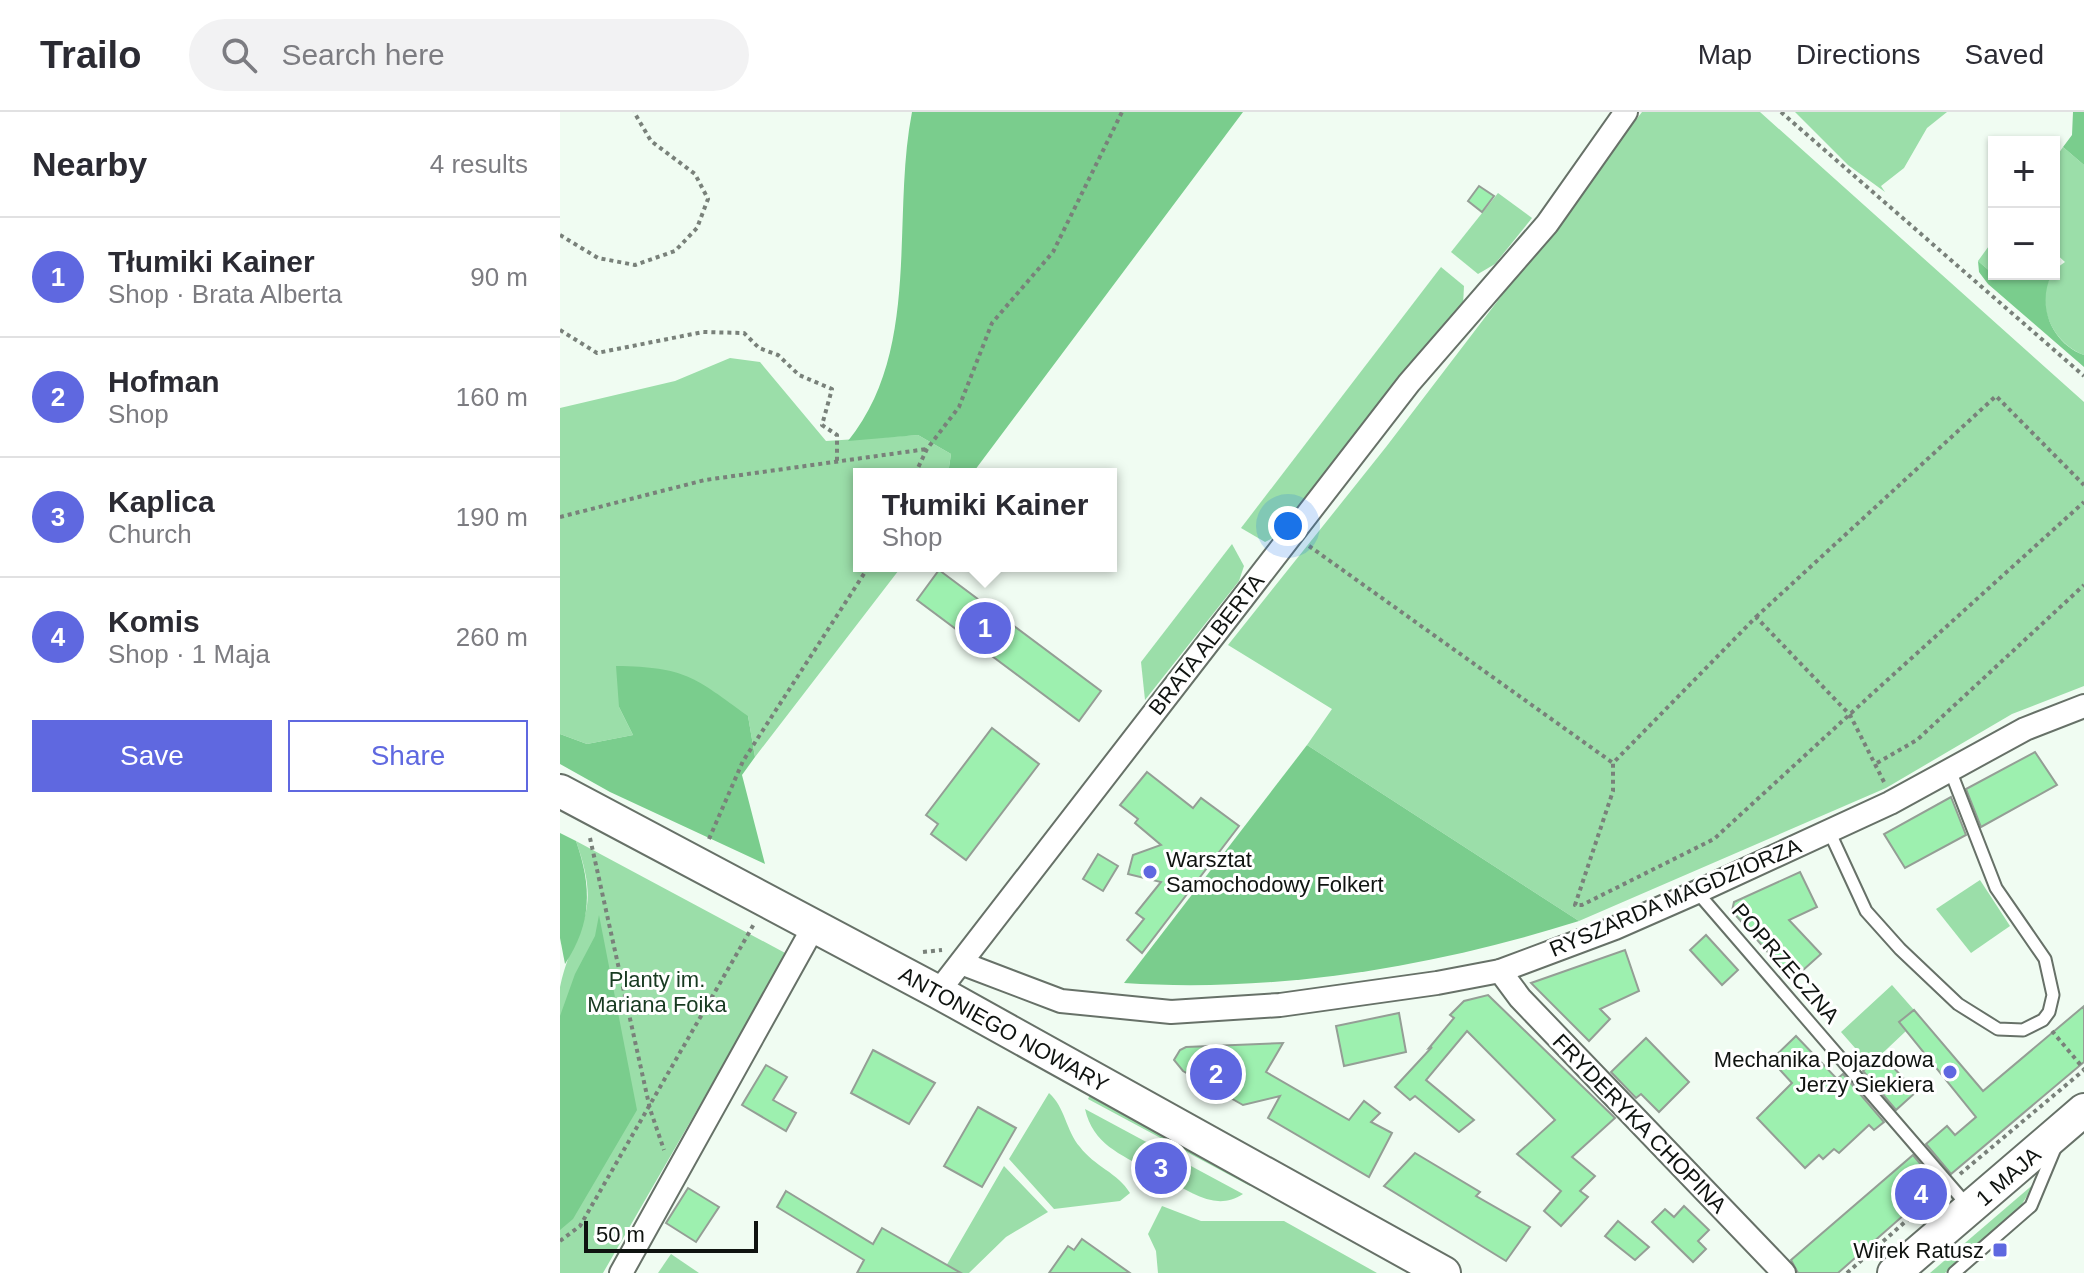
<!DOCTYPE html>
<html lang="en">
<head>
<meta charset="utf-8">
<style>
	:root { --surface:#fff; --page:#f2f2f3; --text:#2b2b33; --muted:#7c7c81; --line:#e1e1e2; --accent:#5f68e0 }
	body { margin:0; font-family:Arial,sans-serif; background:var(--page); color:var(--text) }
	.controls { position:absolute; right:24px; top:24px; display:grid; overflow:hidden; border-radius:0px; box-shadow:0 2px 6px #0004 }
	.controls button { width:72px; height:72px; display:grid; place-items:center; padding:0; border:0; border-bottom:2px solid var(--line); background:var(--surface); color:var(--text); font:40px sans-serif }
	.scale { position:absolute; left:24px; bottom:20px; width:174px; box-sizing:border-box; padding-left:8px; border:4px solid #0f1310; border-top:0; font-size:22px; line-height:28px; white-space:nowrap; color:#0f1310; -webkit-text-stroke:6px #fff; paint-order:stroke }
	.you { position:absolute; left:728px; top:414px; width:28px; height:28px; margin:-20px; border:6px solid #fff; border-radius:50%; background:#1a73e8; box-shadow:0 0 0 12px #1a73e833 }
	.badge { display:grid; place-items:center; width:52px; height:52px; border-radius:50%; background:var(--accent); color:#fff; font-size:26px; font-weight:700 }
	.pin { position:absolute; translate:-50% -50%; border:4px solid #fff; box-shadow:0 2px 8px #0006 }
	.popup { position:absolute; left:293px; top:356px; width:264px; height:104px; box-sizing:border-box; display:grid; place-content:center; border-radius:0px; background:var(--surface); filter:drop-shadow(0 2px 6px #0005); font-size:26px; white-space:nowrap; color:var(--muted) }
	.popup b { font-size:30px; color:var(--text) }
	.popup::after { content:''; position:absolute; left:50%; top:100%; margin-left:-16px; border:16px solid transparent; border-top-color:var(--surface) }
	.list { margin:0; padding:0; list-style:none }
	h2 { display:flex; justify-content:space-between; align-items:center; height:104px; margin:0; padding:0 32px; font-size:34px }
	h2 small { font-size:26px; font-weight:400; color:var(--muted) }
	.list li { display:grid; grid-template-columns:52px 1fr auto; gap:24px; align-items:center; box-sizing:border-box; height:120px; padding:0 32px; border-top:2px solid var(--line) }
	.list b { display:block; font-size:30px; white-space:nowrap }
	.list p { margin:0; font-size:26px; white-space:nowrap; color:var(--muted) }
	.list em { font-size:26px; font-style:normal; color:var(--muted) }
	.actions { display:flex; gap:16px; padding:24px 32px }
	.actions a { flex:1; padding:18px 0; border:2px solid var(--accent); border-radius:0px; text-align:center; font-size:28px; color:var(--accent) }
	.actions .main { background:var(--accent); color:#fff }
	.icon { flex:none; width:44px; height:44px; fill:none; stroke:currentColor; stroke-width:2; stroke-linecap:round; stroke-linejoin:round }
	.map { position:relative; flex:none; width:1524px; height:1161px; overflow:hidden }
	header { display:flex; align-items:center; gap:48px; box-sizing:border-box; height:112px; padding:0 40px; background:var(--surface); border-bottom:2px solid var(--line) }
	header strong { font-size:38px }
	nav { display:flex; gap:44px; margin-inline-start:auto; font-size:28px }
	.search { width:560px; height:72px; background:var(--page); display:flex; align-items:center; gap:20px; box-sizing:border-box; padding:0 28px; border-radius:44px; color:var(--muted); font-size:30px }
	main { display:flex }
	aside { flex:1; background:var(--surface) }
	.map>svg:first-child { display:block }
	.green { fill:#9bdea9 }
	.forest { fill:#7acd8d }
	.building { fill:#9df0af; stroke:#949e95; stroke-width:2 }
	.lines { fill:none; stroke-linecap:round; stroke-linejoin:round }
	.lane-casing { stroke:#677168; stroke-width:15 }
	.street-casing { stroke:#677168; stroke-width:26 }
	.secondary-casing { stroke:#677168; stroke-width:36 }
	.path { stroke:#79817a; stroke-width:4; stroke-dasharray:4 4; stroke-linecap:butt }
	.lane { stroke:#fff; stroke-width:11 }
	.street { stroke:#fff; stroke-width:22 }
	.secondary { stroke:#fff; stroke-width:32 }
	.poi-dot { fill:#5f68e0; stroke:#fff; stroke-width:3 }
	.labels { text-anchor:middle; stroke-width:6; stroke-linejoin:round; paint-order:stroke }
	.street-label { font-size:22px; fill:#0f1310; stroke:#fff }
	.poi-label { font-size:22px; fill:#0f1310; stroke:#fff; text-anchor:end }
	.park-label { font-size:22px; fill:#173a21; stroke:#fff }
</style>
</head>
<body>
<header>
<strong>Trailo</strong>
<div class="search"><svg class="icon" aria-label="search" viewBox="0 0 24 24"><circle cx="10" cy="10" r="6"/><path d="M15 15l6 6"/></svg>Search here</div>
<nav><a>Map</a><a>Directions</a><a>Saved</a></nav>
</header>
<main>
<aside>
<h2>Nearby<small>4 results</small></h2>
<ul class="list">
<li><span class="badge">1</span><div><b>Tłumiki Kainer</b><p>Shop · Brata Alberta</p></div><em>90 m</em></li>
<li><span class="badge">2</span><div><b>Hofman</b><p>Shop</p></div><em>160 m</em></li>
<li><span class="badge">3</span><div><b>Kaplica</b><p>Church</p></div><em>190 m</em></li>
<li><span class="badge">4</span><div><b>Komis</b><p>Shop · 1 Maja</p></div><em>260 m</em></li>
</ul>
<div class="actions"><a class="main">Save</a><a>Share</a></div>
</aside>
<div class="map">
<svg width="1524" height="1161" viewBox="0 0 1524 1161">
	<rect width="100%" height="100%" fill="#f0fcf2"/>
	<!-- green -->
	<g class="green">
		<polygon points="1082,0 1200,0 1524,290 1524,574 1452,602 1326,676 1019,809 747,633 772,597 668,533 826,335"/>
		<polygon points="1235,0 1387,0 1367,16 1344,56 1321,74 1325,80 1288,53"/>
		<path d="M1503,35L1524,53V243C1485,229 1469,173 1505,150L1494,140V48Z"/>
		<polygon points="938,81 972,106 935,152 918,162 891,140"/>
		<polygon points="1434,127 1434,162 1448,162 1440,168 1418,149"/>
		<polygon points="881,155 904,174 903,194 721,422 705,430 681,416"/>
		<polygon points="170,246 200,250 266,329 358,323 391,342 388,362 299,362 299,454 342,454 195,645 188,604 59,595 73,623 27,632 0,622 0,296 115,269"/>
		<polygon points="672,432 684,454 679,469 585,588 581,550"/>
		<path d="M16,729L227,842L43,1161H0V875C15,807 44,808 16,729Z"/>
		<polygon points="1420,768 1450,814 1411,841 1376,797"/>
		<polygon points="1332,873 1354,898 1340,910 1346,919 1310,953 1281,920"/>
		<polygon points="532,979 695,1068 690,1074 528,987"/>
		<path d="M489,981C505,995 506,1019 520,1035C534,1054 558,1061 570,1081L560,1089L494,1097L449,1047Z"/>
		<path d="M525,997L683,1082C656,1100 631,1080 606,1067L614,1054L611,1045L605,1042L597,1044L589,1058C560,1042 533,1032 525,997Z"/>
		<polygon points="444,1054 488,1100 446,1125 409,1161 382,1161"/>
		<polygon points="1475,1071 1459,1097 1385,1161 1370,1161"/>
		<polygon points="602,1094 641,1109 724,1109 817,1161 598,1161 596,1139 588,1122"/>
		<polygon points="111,1142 139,1161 98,1161"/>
	</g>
	<!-- forest -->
	<g class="forest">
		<path d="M352,0H683L412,362H388L391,342L358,323L288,329C362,238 331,107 352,0Z"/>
		<polygon points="1513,0 1524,0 1524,53 1503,35 1512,23"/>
		<path d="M1418,149L1440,168L1448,162H1492C1476,192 1491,231 1524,243V255L1428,172L1419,160Z"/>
		<path d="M56,554C126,555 134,565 188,604L195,645L182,663L205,752L50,680L0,652V622L27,632L73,623L59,595Z"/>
		<path d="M747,633L1019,809C873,855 717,881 564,871Z"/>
		<path d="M0,721L16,729C32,775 32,811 5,852L0,826Z"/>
		<polygon points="39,803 77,998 13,1107 0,1118 0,904 15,862 35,824"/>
	</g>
	<!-- building -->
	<g class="building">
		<polygon points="919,74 934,84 922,100 908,89"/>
		<polygon points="379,458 541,579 519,609 357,488"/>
		<polygon points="432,616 479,652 406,748 371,722 378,712 366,703"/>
		<polygon points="1475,640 1497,673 1421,715 1406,677"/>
		<polygon points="587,660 633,696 641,686 679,714 582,841 567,828 584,807 576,801 601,770 568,762 573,743 601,733 575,711 578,707 560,693"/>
		<polygon points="1391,685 1406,723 1345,756 1324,722"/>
		<polygon points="538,742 558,754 543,779 523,767"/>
		<polygon points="1240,760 1257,795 1229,808 1261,842 1232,868 1172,799 1174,790"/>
		<polygon points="1146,823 1178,858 1162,873 1130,838"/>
		<polygon points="1065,838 1079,879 1040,897 1050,907 1029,929 971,871"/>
		<polygon points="928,883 1055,1006 1012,1045 1035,1064 1020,1079 1028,1085 1001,1114 984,1099 1001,1079 957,1042 995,1008 907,919 866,968 914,1008 899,1020 855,984 850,988 835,975 872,935 869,936 894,906 890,903 904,889"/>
		<polygon points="1524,894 1524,950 1391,1062 1366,1032 1387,1014 1395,1023 1416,1005 1339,910 1354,898 1423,979"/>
		<polygon points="839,901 846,940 784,954 776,914"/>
		<polygon points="1236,924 1277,967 1283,962 1324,1010 1314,1018 1309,1013 1279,1041 1274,1037 1263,1047 1259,1043 1245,1056 1197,1006 1232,971 1211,948"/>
		<polygon points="1086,926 1129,970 1099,1000 1081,982 1076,986 1051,960"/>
		<polygon points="723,931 706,960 789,1008 804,989 820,1001 811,1010 832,1021 809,1065 708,1006 720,984 683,993 623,959 614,948 620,938 626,935"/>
		<polygon points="313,938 375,971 349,1012 291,981"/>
		<polygon points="1321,942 1356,980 1336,998 1303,959"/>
		<polygon points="206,953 227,965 213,988 236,1001 226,1019 182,993"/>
		<polygon points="418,995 456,1016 422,1075 384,1054"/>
		<polygon points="855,1041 920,1080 916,1084 970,1115 946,1149 824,1074"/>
		<polygon points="605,1042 611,1045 614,1054 606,1067 589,1058 597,1044"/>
		<polygon points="1353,1043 1378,1073 1278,1161 1238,1161 1231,1148"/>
		<polygon points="128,1076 159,1095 136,1130 106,1111"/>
		<polygon points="226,1079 313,1132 322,1116 401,1161 297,1161 304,1148 217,1095"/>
		<polygon points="1124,1094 1149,1118 1138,1129 1146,1137 1133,1150 1092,1110 1105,1097 1114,1105"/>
		<polygon points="1058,1109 1089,1135 1075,1148 1045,1124"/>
		<polygon points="522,1127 570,1161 489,1161 508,1134 514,1138"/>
	</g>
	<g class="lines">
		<defs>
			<g id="lane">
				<polyline points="1269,719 1306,799 1340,837 1398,892 1438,917 1463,918 1483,908 1489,900 1493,883 1485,847 1436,776 1390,658"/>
				<polyline points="1137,780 1408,1094"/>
				<polyline points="1394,1161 1471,1094 1496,1034"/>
			</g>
			<g id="street">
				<polyline points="401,851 501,889 611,900 720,893 877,871 940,859 1055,816 1137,780 1330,691 1465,617 1524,594"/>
				<polyline points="940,859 960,886 1224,1161"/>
				<polyline points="378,880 849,271 987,112 1066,0"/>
				<polyline points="61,1161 253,816"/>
			</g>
			<g id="secondary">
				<polyline points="0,679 378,880 884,1161"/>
				<polyline points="1334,1161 1524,998"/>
			</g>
		</defs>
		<!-- lane casing -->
		<use href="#lane" class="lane-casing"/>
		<!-- street casing -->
		<use href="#street" class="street-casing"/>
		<!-- secondary casing -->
		<use href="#secondary" class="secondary-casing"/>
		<!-- path -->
		<g class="path">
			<polyline points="1221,0 1524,264"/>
			<polyline points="0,123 38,146 75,153 115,139 137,116 148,87 135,62 91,29 74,0"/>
			<polyline points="0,218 37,241 143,220 184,221 199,236 218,243 239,263 272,277 262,313 277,323 277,352"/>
			<polyline points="355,362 367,337 399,295 432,211 493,140 562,0"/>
			<polyline points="0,405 145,368 367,337"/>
			<polyline points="749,434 1053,651"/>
			<polyline points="1196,505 1436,284 1524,373"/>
			<polyline points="1317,651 1357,628 1524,473"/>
			<polyline points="1324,670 1290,603 1196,505 1053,651 1053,679 1015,793 1022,793 1154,727 1313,581 1524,390"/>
			<polyline points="30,726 90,997 104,1038"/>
			<polyline points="149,727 183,649 309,454"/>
			<polyline points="363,840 382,838"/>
			<polyline points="1492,919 1524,957"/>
			<polyline points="1400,1062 1524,958"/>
			<polyline points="0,1129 20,1114 194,812"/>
			<polyline points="1287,1161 1378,1081"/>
		</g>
		<!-- lane -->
		<use href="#lane" class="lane"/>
		<!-- street -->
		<use href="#street" class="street"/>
		<!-- secondary -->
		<use href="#secondary" class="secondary"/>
	</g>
	<!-- markers -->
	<g class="poi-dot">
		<circle cx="590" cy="760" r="8"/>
		<circle cx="1390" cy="960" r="8"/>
		<rect x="1432" y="1130" width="16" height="16" rx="4"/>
	</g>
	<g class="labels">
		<!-- street labels -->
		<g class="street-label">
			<text transform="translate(646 532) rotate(-52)" y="8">BRATA ALBERTA</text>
			<text transform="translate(1115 785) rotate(-23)" y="8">RYSZARDA MAGDZIORZA</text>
			<text transform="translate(1226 851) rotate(49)" y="8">POPRZECZNA</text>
			<text transform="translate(444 917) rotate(29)" y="8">ANTONIEGO NOWARY</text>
			<text transform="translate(1080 1011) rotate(46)" y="8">FRYDERYKA CHOPINA</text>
			<text transform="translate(1448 1064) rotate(-41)" y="8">1 MAJA</text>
		</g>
		<!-- poi labels -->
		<g class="poi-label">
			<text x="606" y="755" text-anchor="start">Warsztat<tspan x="606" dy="25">Samochodowy Folkert</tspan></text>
			<text x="1374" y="955">Mechanika Pojazdowa<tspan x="1374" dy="25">Jerzy Siekiera</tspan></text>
			<text x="1424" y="1146">Wirek Ratusz</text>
		</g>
		<!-- park labels -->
		<g class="park-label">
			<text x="97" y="875">Planty im.<tspan x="97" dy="25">Mariana Foika</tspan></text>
		</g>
	</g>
</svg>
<div class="controls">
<button>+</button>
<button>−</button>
</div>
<div class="scale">50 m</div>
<div class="you"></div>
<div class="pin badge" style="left:425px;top:516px">1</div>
<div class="popup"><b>Tłumiki Kainer</b>Shop</div>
<div class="pin badge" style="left:656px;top:962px">2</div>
<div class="pin badge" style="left:601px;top:1056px">3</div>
<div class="pin badge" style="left:1361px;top:1082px">4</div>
</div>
</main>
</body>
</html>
